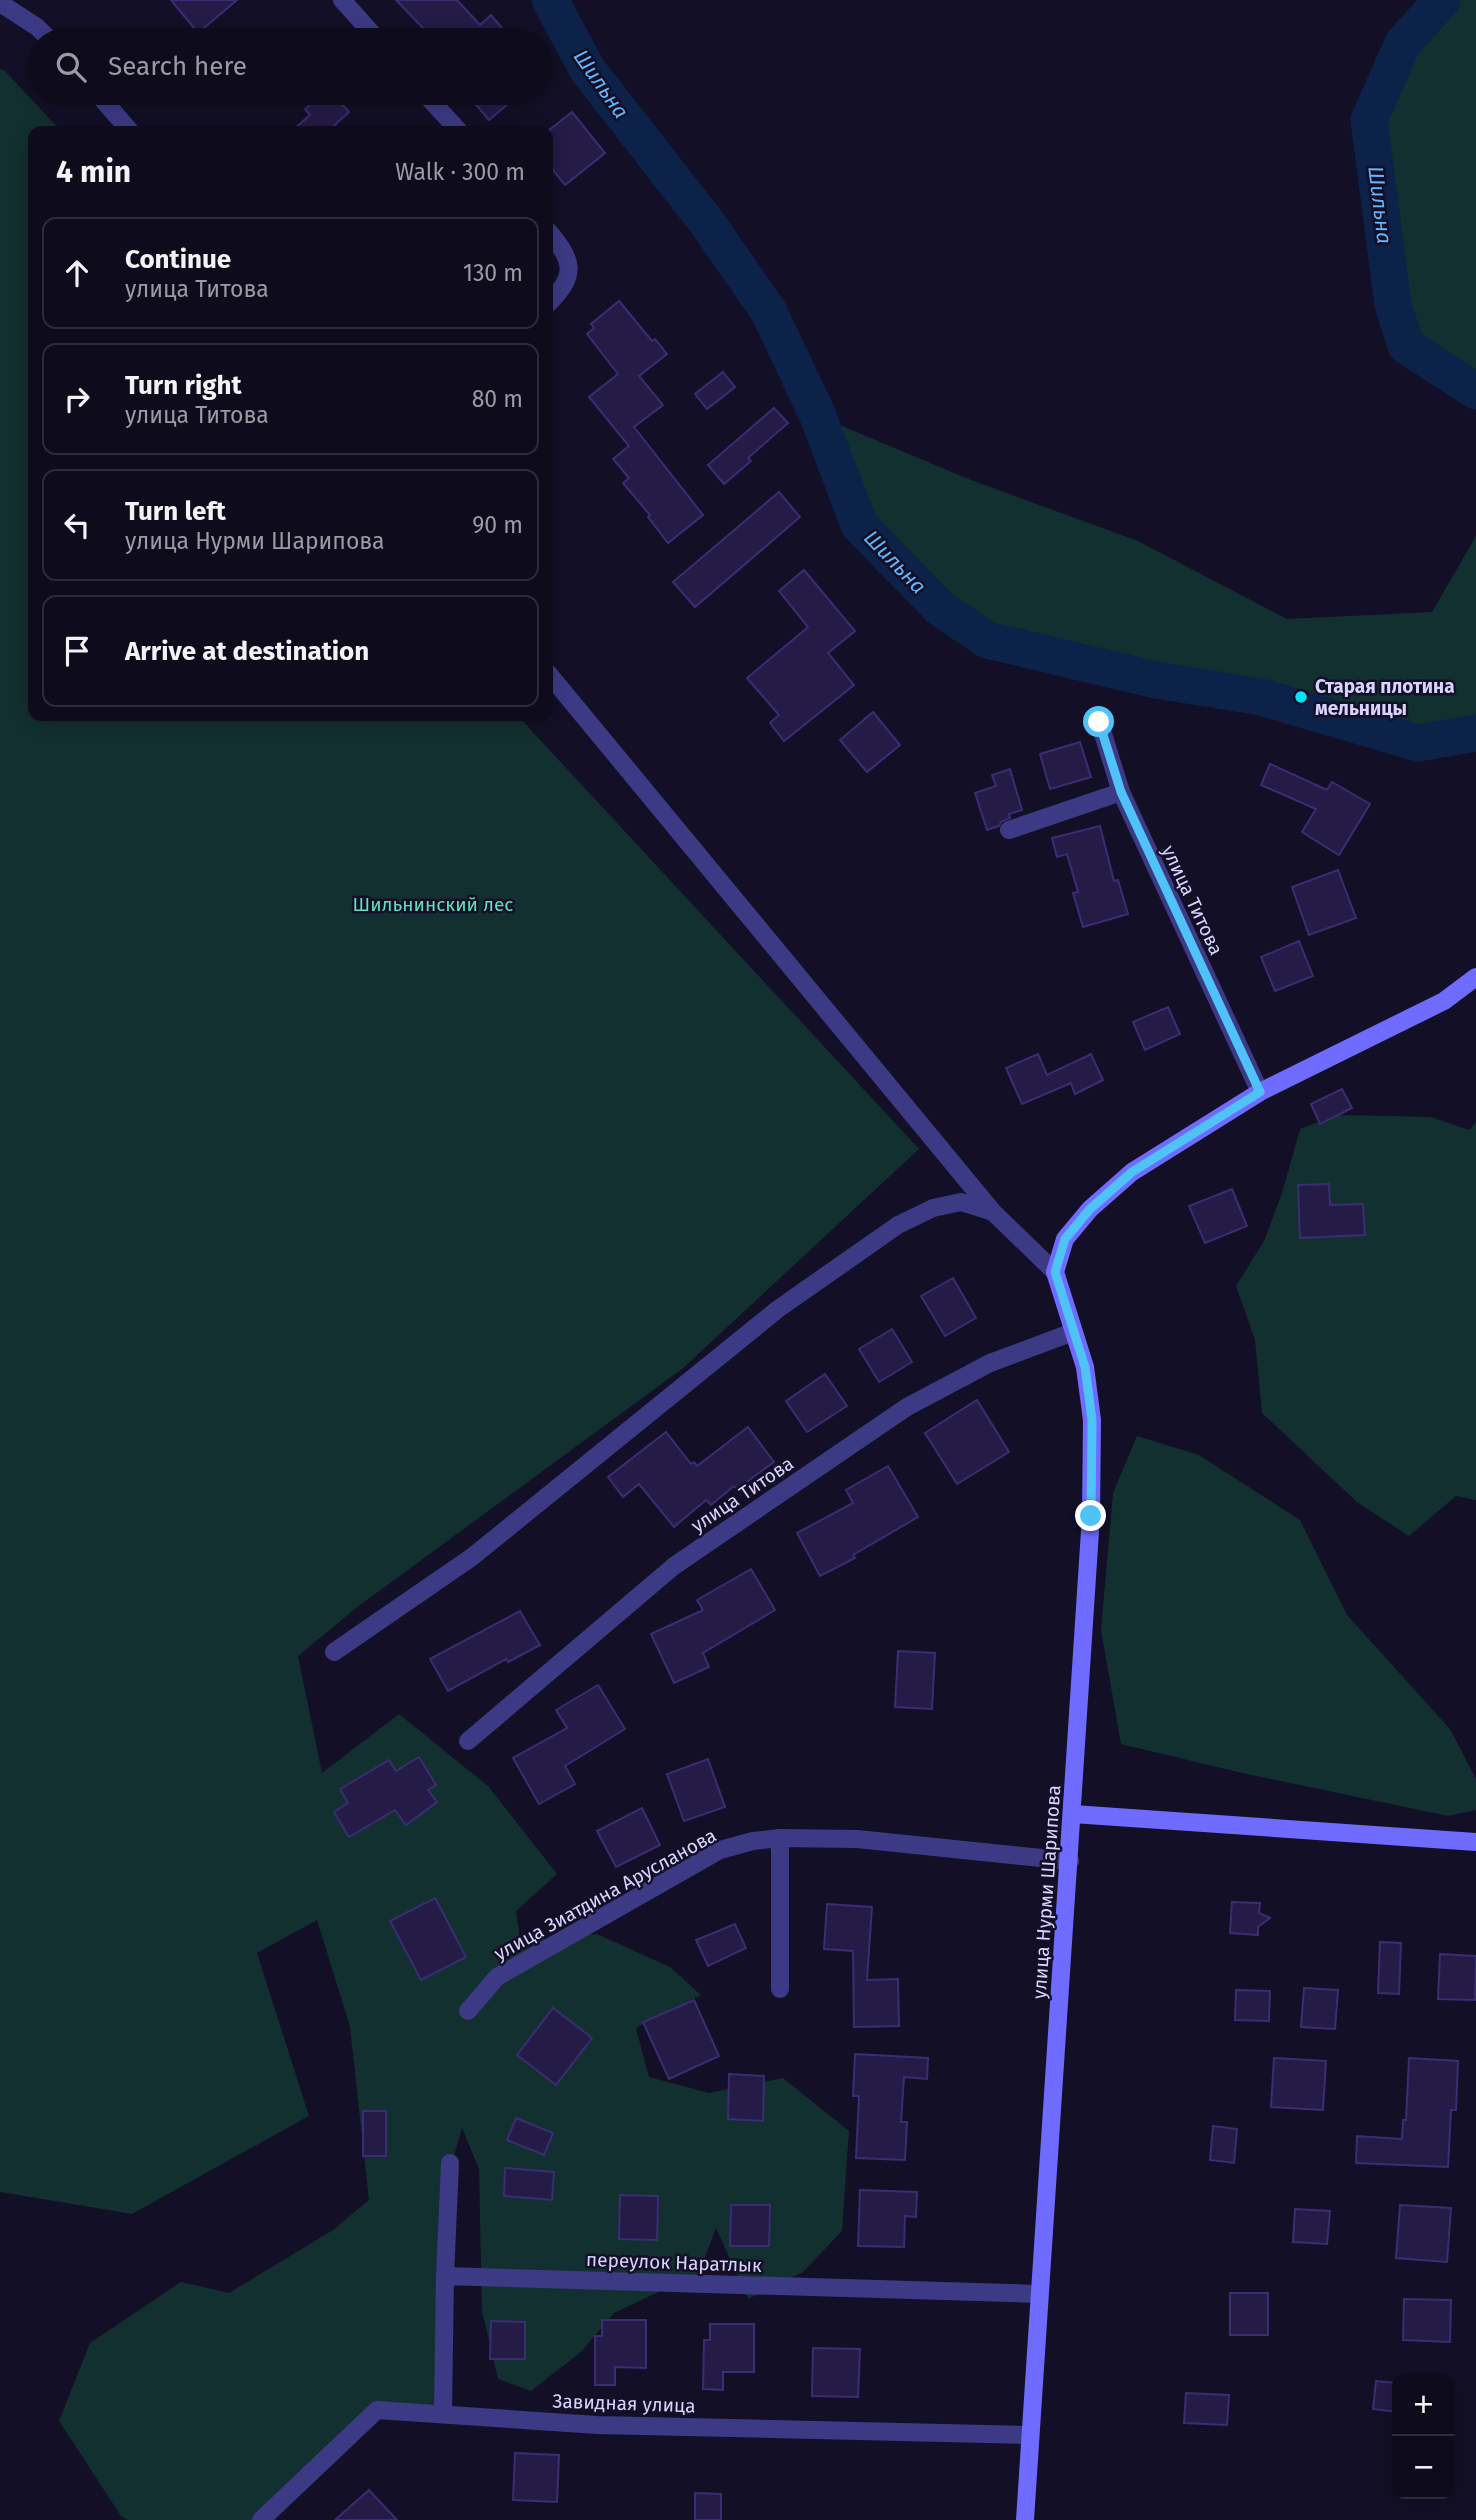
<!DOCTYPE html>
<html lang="en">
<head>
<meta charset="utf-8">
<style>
	:root { --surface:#0e0b1c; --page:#171425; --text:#f1f3f6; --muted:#9b9ba3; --line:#2e2b3b }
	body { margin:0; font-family:"Fira Sans",sans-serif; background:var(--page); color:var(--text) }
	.controls { position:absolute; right:21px; bottom:21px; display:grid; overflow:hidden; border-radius:14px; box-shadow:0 4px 18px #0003 }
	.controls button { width:63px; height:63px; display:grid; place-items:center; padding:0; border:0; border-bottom:2px solid var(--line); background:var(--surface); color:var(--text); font:35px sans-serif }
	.stop { position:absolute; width:21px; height:21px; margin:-16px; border:5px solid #4fc3f7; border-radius:50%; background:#fff }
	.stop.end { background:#4fc3f7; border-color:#fff; box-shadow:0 2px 7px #0008 }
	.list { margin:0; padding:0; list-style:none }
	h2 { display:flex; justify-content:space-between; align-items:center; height:91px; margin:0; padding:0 28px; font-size:30px }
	h2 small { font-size:23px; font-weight:400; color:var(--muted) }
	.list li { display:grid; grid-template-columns:46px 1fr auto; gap:21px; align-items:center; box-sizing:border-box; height:112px; margin:0 14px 14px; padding:0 14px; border:2px solid var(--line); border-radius:14px }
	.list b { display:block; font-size:26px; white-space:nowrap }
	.list p { margin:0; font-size:23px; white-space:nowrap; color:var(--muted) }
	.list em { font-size:23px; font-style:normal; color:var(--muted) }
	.icon { flex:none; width:38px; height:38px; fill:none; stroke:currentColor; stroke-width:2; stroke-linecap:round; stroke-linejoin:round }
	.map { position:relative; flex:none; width:1476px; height:2520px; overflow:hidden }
	.search { position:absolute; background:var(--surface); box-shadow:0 4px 18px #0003; left:28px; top:28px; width:525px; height:77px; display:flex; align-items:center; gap:18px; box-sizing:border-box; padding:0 24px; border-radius:38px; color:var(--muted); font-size:26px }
	.panel { position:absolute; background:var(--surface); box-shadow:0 4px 18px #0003; left:28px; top:126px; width:525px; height:595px; border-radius:14px }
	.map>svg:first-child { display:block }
	.green { fill:#12302f }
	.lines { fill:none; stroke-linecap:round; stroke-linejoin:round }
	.river { stroke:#0c2248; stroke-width:37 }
	.building { fill:#241b47; stroke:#3b2d73; stroke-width:2 }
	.street { stroke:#3d3a85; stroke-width:18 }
	.secondary { stroke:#6f6bff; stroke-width:18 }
	.route { stroke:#4fc3f7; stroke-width:9 }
	.poi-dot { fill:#00e5ff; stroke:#130f26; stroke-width:2.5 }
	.labels { text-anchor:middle; stroke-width:5; stroke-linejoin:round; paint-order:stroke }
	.poi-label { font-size:19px; font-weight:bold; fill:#d9d4ff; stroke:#130f26; text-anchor:start }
	.street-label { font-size:19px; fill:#d9d4ff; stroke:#130f26 }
	.park-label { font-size:19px; fill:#5fe0c0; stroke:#130f26 }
	.water-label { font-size:21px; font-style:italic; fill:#62b6ff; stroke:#130f26 }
</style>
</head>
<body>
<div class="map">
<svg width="1476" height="2520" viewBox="0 0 1476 2520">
	<rect width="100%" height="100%" fill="#130f26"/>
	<!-- green -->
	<g class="green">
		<polygon points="1420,0 1476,0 1476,397 1393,305 1357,154 1407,13"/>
		<polygon points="0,69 5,71 61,131 33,131 33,716 518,716 919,1149 682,1369 356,1608 298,1656 322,1773 399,1714 488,1786 557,1874 516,1911 520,1941 597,1934 670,1967 701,1995 636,2028 649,2077 709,2093 783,2078 849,2131 842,2231 803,2272 748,2299 716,2228 699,2273 614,2313 581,2352 531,2391 498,2379 482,2311 479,2169 462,2128 450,2170 443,2413 377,2410 261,2520 128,2520 121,2516 59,2421 90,2343 181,2282 229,2293 333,2230 369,2200 350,2027 317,1920 257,1953 309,2116 132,2214 0,2192"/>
		<polygon points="818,416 971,480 1138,541 1287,619 1432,612 1476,536 1476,733 1418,743 1261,697 1156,680 987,640 940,608 859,525"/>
		<polygon points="1337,1115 1431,1117 1469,1130 1476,1122 1476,1500 1456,1496 1409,1536 1357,1502 1262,1413 1255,1340 1236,1286 1264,1241 1282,1193 1300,1129"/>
		<polygon points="1137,1436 1199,1455 1300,1520 1347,1615 1450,1729 1476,1779 1476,1810 1448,1816 1242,1773 1121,1744 1101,1630 1113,1493"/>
	</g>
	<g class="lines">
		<!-- river -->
		<g class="river">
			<polyline points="550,0 587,69 708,224 769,312 818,416 859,525 940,608 987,640 1156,680 1261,697 1418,743 1476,733"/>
			<polyline points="1442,0 1403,43 1369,120 1393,305 1406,346 1476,391"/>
		</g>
	</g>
	<!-- building -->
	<g class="building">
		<polygon points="171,0 237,0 198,33"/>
		<polygon points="396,0 457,0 480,25 491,15 512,40 412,40 424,29"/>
		<polygon points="324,93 332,93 349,112 328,131 292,131 310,115 305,109"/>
		<polygon points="466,93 521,93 489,120"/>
		<polygon points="572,112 605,153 565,185 548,164 548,131"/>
		<polygon points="619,301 652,341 655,339 667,354 639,376 663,405 634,427 703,515 668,543 648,517 650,515 623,483 629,478 613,459 629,446 589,397 618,374 587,334 594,328 591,324"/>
		<polygon points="723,372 735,387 707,409 695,394"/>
		<polygon points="774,408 788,423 748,458 751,461 724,484 708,465"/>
		<polygon points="779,492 800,517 695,607 673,582"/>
		<polygon points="804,570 855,631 828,653 854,685 784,741 770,723 779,715 747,678 808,627 779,591"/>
		<polygon points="873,712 900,745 867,772 840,740"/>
		<polygon points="1080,742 1091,777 1050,789 1040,754"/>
		<polygon points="1270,764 1327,790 1332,782 1370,804 1339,855 1302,832 1316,809 1261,785"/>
		<polygon points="1010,769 1022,810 1009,814 1010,818 1001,822 999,826 987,830 975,793 996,786 992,775"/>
		<polygon points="1100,826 1114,881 1118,880 1128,914 1083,927 1073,893 1078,892 1067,854 1057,857 1052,838"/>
		<polygon points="1338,870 1356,918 1309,935 1292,887"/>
		<polygon points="1299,941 1313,976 1275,991 1261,957"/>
		<polygon points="1168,1007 1180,1034 1145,1050 1133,1022"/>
		<polygon points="1038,1054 1047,1075 1091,1054 1103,1080 1075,1094 1071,1083 1022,1104 1006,1068"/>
		<polygon points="1342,1089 1352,1108 1320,1124 1311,1104"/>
		<polygon points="1329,1184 1330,1205 1363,1204 1365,1235 1300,1238 1298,1185"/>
		<polygon points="1232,1189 1247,1226 1205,1243 1189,1206"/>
		<polygon points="953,1278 976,1318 945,1336 921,1296"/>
		<polygon points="892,1329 912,1362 879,1382 859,1349"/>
		<polygon points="825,1374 847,1406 807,1432 786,1401"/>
		<polygon points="977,1400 1009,1452 957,1484 925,1433"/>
		<polygon points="748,1427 774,1462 737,1489 734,1486 711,1505 706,1500 674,1527 639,1484 623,1497 608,1477 666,1432 691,1464 694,1462 697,1466"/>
		<polygon points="888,1466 918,1517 853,1555 855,1558 820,1576 797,1533 853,1503 846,1490"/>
		<polygon points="751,1569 775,1610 703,1653 709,1667 674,1683 651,1634 703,1610 697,1600"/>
		<polygon points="520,1611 540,1645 508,1662 506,1659 448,1691 430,1659"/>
		<polygon points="898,1651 935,1653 932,1709 895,1707"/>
		<polygon points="598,1685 625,1729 565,1766 575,1784 539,1804 513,1758 567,1728 556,1710"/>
		<polygon points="419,1757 436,1785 428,1790 437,1802 406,1825 395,1810 349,1837 334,1812 348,1803 340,1789 389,1760 396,1771"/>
		<polygon points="708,1759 725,1807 684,1821 667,1774"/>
		<polygon points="642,1808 660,1845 616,1867 597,1831"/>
		<polygon points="435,1898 466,1957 421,1980 390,1921"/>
		<polygon points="1232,1902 1260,1903 1259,1913 1270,1918 1258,1927 1258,1935 1230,1933"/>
		<polygon points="827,1904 872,1907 867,1980 898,1979 899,2026 854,2027 853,1951 824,1949"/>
		<polygon points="735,1924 746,1948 708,1966 696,1940"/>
		<polygon points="1380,1942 1401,1943 1399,1994 1378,1993"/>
		<polygon points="1440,1954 1476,1956 1475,2000 1438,1999"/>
		<polygon points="1304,1988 1338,1990 1335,2029 1301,2027"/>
		<polygon points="1236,1990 1270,1991 1269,2021 1235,2020"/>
		<polygon points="694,2000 719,2056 669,2079 643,2022"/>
		<polygon points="553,2008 592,2038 556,2085 517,2055"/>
		<polygon points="855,2054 928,2058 927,2079 904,2077 901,2122 907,2122 905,2160 856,2158 859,2096 853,2096"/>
		<polygon points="1274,2058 1326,2061 1323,2110 1271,2107"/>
		<polygon points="1409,2058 1458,2061 1456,2110 1451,2110 1448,2167 1356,2163 1357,2136 1402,2139 1403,2120 1406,2120"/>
		<polygon points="729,2074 764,2076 763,2121 728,2119"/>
		<rect x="363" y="2111" width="23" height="45"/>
		<polygon points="516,2118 553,2133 544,2155 507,2140"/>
		<polygon points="1213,2126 1237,2129 1234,2163 1210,2160"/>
		<polygon points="505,2168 554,2172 552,2200 504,2196"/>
		<polygon points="860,2190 917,2192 916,2217 905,2216 904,2247 858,2246"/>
		<polygon points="620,2195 658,2196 657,2240 619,2239"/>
		<polygon points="731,2205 770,2205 769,2246 730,2246"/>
		<polygon points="1400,2205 1451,2208 1447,2262 1396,2258"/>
		<polygon points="1295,2209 1330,2211 1327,2244 1293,2242"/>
		<rect x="1230" y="2293" width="38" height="42"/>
		<polygon points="1404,2299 1451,2300 1450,2342 1403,2340"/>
		<polygon points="602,2320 646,2320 646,2368 615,2367 615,2385 595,2385 595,2336 602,2336"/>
		<polygon points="491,2321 525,2322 525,2359 490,2359"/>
		<polygon points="710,2324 754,2324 754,2372 723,2372 723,2390 703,2389 704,2340 710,2340"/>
		<polygon points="813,2348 860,2349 858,2397 812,2396"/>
		<polygon points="1376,2381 1397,2383 1397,2412 1373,2409"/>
		<polygon points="1186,2393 1229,2395 1227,2425 1184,2423"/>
		<polygon points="515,2453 559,2455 557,2502 513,2500"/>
		<polygon points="369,2490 397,2520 335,2520"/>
		<polygon points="695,2493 721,2494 721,2520 695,2520"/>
	</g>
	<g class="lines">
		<!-- street -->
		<g class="street">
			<polyline points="342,0 378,40"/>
			<polyline points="0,3 37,27 50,40"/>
			<polyline points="97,93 130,131"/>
			<polyline points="424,93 459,131"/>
			<path d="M548,231C574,261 577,275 548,304"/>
			<polyline points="548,673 993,1212 1055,1272"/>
			<polyline points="1099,721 1121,792 1260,1092"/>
			<polyline points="1009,830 1121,792"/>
			<polyline points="334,1652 472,1557 778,1309 898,1225 933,1208 961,1202 993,1212"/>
			<polyline points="468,1741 674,1566 907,1407 990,1363 1073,1332"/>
			<polyline points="780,1838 780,1989"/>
			<polyline points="468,2011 497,1977 720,1850 753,1841 780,1838 857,1839 1070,1861"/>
			<polyline points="445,2276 450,2163"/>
			<polyline points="443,2413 445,2276 1039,2294"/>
			<polyline points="261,2520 377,2410 597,2425 1030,2435"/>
		</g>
		<!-- secondary -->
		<g class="secondary">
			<polyline points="1073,1814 1476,1842"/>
			<polyline points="1025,2520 1091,1516 1092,1420 1085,1367 1055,1272 1065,1239 1090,1209 1132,1172 1260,1092 1444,1001 1476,977"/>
		</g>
	</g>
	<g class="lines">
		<!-- route -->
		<polyline class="route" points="1091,1516 1092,1420 1085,1367 1055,1272 1065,1239 1090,1209 1132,1172 1260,1092 1121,792 1099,722"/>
	</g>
	<!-- markers -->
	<circle class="poi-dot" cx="1301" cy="697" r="7"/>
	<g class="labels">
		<!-- poi labels -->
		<g class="poi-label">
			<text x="1315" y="693">Старая плотина<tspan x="1315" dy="22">мельницы</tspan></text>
		</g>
		<!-- street labels -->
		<g class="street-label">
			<text transform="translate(1193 900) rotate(65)" y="7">улица Титова</text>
			<text transform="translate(742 1494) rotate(-34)" y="7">улица Титова</text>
			<text transform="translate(1046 1892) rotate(-86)" y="7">улица Нурми Шарипова</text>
			<text transform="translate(605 1894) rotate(-29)" y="7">улица Зиатдина Арусланова</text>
			<text transform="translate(674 2262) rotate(2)" y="7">переулок Наратлык</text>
			<text transform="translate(624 2403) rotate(2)" y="7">Завидная улица</text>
		</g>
		<!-- park labels -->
		<g class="park-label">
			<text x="433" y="911">Шильнинский лес</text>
		</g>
		<!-- water labels -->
		<g class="water-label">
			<text transform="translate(601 84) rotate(55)" y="7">Шильна</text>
			<text transform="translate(1380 205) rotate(83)" y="7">Шильна</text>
			<text transform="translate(895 562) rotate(46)" y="7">Шильна</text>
		</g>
	</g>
</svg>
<div class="controls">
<button>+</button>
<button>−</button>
</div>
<div class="stop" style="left:1099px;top:722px"></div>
<div class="stop end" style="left:1091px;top:1516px"></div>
<div class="search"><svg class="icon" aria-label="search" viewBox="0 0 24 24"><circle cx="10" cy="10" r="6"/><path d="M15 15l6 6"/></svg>Search here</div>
<section class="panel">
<h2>4 min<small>Walk · 300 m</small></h2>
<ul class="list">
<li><svg class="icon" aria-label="ahead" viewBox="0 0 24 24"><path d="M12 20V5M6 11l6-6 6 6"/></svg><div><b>Continue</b><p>улица Титова</p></div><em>130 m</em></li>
<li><svg class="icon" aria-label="right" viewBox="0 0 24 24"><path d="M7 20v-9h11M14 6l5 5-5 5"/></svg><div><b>Turn right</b><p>улица Титова</p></div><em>80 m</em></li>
<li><svg class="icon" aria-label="left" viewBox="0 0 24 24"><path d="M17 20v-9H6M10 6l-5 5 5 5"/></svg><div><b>Turn left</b><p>улица Нурми Шарипова</p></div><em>90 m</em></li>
<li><svg class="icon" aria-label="arrive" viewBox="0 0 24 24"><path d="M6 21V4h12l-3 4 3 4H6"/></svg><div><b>Arrive at destination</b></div></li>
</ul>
</section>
</div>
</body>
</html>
